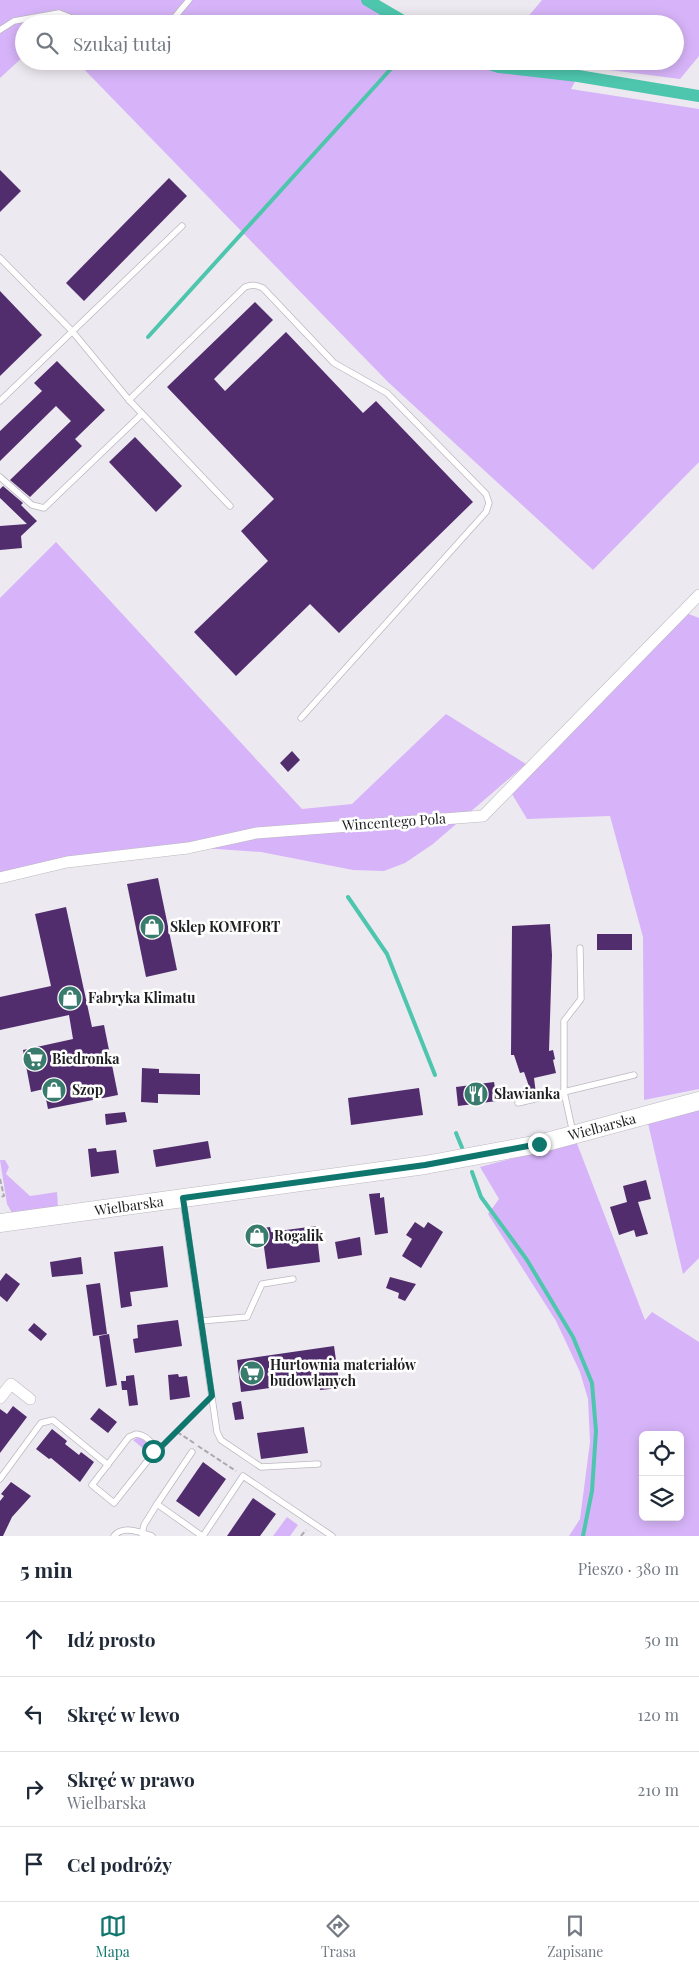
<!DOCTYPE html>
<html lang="pl">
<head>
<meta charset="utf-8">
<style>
	:root { --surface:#fff; --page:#f2f2f3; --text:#1f2937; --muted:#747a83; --line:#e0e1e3; --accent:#0f766e }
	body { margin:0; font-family:"Playfair Display",serif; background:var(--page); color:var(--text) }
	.controls { position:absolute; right:15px; bottom:15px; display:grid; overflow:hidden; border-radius:8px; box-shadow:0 2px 12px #0003 }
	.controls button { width:45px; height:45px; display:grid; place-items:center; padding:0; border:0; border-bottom:1px solid var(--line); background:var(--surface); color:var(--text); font:25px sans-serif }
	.stop { position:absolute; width:15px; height:15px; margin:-11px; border:4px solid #0f766e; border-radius:50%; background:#fff }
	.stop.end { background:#0f766e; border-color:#fff; box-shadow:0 1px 5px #0008 }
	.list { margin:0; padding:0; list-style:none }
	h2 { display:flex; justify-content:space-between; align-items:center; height:65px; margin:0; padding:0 20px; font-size:21px }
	h2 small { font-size:16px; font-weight:400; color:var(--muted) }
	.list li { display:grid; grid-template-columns:32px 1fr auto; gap:15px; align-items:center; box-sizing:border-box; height:75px; padding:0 20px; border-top:1px solid var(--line) }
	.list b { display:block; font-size:19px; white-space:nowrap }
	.list p { margin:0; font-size:16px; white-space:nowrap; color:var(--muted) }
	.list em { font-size:16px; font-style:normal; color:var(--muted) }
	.icon { flex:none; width:28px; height:28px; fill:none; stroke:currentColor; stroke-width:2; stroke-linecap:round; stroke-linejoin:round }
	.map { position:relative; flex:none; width:699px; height:1536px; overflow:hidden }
	.search { position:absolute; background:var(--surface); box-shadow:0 2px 12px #0003; left:15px; right:15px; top:15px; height:55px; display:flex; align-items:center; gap:12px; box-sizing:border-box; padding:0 18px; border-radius:28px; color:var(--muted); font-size:19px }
	.sheet { height:365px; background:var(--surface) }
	nav { display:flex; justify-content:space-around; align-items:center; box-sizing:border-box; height:70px; border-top:1px solid var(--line); background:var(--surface); font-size:14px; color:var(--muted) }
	nav a { display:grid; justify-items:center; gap:2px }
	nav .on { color:var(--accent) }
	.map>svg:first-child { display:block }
	.green { fill:#d7b4f9; fill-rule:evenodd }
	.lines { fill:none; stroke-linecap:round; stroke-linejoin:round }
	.stream { stroke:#4ec6ae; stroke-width:4 }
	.canal { stroke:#4ec6ae; stroke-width:12 }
	.building { fill:#512d6e }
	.lane-casing { stroke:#bbb8bf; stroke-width:7 }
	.street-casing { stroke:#bbb8bf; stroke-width:12 }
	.primary-casing { stroke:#bbb8bf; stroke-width:19 }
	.path { stroke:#aba8ae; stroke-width:2; stroke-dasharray:5 2.5; stroke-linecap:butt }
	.lane { stroke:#fff; stroke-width:5.5 }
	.street { stroke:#fff; stroke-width:11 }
	.primary { stroke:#fff; stroke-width:18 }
	.route { stroke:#0f766e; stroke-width:6 }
	.labels { text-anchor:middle; stroke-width:5; stroke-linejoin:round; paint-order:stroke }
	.street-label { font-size:14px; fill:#1f1e21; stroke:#fff }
	.poi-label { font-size:14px; font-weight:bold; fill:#1f1e21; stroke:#fff; text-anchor:start }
</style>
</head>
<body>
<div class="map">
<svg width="699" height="1536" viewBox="0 0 699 1536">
	<rect width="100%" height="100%" fill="#ede9f0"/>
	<!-- green -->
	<g class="green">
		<polygon points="0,0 369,0 409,24 24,24 24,56 0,78"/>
		<polygon points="542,0 699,0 699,56 680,79 540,61 675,61 675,24 522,24"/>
		<polygon points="76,61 480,61 499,67 578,76 571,89 699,109 699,462 593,570 388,382"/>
		<polygon points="56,542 302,809 352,804 446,714 526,764 433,844 405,863 384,871 353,870 261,852 217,849 147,847 112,851 0,874 0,598"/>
		<polygon points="686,613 699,618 699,1089 644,1100 643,937 610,816 527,819 512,794"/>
		<polygon points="699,1110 699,1258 683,1274 647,1119"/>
		<path d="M576,1141L645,1320L652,1312L699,1342V1536H569L580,1519L590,1442L588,1399L580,1372L556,1321L488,1214L499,1199L480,1167ZM643,1435H680V1517H643Z"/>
		<polygon points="0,1160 5,1160 9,1167 6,1174 30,1196 57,1192 58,1207 12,1213 7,1204"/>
		<path d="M137,1438C145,1438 149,1443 146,1451L133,1440Z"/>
		<polygon points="287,1517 298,1525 290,1536 273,1536"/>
	</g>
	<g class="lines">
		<!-- stream -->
		<g class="stream">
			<polyline points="148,337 398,61"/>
			<polyline points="348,897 387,954 435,1075"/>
			<polyline points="456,1133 463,1150"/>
			<polyline points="472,1172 481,1197 527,1260 573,1337 592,1383 596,1431 592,1491 583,1536"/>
		</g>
		<!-- canal -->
		<g class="canal">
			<polyline points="367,0 408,24"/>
			<polyline points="480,61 499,67 578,76 699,96"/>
		</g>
	</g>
	<!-- building -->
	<g class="building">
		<polygon points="0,170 21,191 0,212"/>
		<polygon points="169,178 187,196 84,301 66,283"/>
		<polygon points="0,291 42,335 0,376"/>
		<polygon points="255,302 273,320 214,379 225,391 286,332 363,413 376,401 473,502 339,633 310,604 236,676 194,632 268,561 241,531 274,499 167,387"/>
		<polygon points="57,361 105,410 75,439 82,446 30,497 10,480 71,421 56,406 0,461 0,431 42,391 34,383"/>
		<polygon points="135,437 182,486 156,512 109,462"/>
		<polygon points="3,486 23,503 21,505 37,521 21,536 22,548 0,550 0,526 27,524 0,498 0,489"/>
		<polygon points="292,751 300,760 288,772 280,763"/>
		<polygon points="158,878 177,970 146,977 127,884"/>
		<polygon points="66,907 92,1027 104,1025 118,1095 48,1109 44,1089 31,1092 23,1050 73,1039 69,1015 0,1030 0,997 51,986 35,914"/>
		<polygon points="550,924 552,955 549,1051 553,1050 555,1059 553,1060 556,1073 534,1078 536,1094 532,1095 524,1072 520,1073 514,1055 511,1055 512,926"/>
		<rect x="597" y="934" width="35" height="16"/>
		<polygon points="142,1068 159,1069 159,1073 200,1074 200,1095 158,1094 158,1103 141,1102"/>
		<polygon points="494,1082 497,1101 458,1106 456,1087"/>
		<polygon points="419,1088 423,1115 351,1125 348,1098"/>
		<polygon points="125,1112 127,1122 106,1125 105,1114"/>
		<polygon points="208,1141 211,1158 156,1167 153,1150"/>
		<polygon points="96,1148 97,1152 116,1150 119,1173 91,1177 88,1149"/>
		<polygon points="646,1180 651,1199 638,1202 648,1234 636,1237 634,1230 619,1235 610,1207 627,1202 623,1186"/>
		<polygon points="380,1193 380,1198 384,1197 388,1233 375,1235 369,1194"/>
		<polygon points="415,1222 424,1228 428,1222 443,1232 421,1268 402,1256 412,1239 406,1235"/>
		<polygon points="316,1226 320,1262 267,1269 263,1240 252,1241 251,1230 270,1227 271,1232"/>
		<polygon points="360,1237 362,1255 338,1259 335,1242"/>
		<polygon points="163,1246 168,1287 130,1292 132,1306 121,1308 114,1252"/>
		<polygon points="81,1257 83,1274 52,1277 50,1262"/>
		<polygon points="6,1273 20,1284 7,1302 0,1296 0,1281"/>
		<polygon points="390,1277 416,1284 405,1301 398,1298 399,1293 386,1288"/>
		<polygon points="100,1283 107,1334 93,1336 86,1285"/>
		<polygon points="178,1320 182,1346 135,1353 133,1339 138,1338 137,1325"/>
		<polygon points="34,1323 47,1334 41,1341 28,1330"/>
		<polygon points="109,1334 117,1385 106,1387 99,1336"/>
		<polygon points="334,1346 340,1388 320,1390 319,1381 241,1392 237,1360"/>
		<polygon points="178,1374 179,1377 187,1376 190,1397 170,1400 168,1375"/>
		<polygon points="134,1375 138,1405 129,1406 127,1390 122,1390 121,1381 126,1381 126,1376"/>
		<polygon points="241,1401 244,1419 235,1420 232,1403"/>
		<polygon points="13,1406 27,1417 0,1453 0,1409 7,1414"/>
		<polygon points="99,1408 117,1422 108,1433 90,1419"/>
		<polygon points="304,1427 308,1453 261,1459 257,1433"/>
		<polygon points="52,1429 67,1441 65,1444 79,1455 81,1452 94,1462 80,1482 51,1458 49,1459 36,1449"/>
		<polygon points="203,1462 226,1479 199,1517 176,1501"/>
		<polygon points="11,1482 31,1496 12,1517 3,1536 0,1536 0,1501 4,1496 1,1494"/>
		<polygon points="253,1498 276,1514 260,1536 227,1536"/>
	</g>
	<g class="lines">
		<defs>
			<g id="lane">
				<polyline points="169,24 189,0"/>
				<polyline points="0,30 14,21 59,13 87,24"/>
				<polyline points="0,258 72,331 129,400 230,506"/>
				<path d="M129,400L245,287C252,284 256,285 263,288L334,363L387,393L486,494L489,503L486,512L301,718"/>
				<polyline points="0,401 182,226"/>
				<polyline points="0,477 32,505 44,508 142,414"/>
				<polyline points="518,1103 634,1075"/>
				<polyline points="573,1133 564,1092 564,1021 581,999 580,948"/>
				<polyline points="183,1200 217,1432 221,1440 261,1467 318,1464"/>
				<polyline points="201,1321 247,1317 262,1284 293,1279"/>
				<path d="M136,1434C144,1435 147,1438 153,1444V1451L149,1459L114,1503L92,1485L129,1437Z"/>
				<polyline points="192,1452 157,1504 202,1536"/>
				<polyline points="0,1479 41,1423 53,1420 108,1465"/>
				<polyline points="142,1534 144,1525 157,1504"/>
				<path d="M114,1536C123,1525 140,1532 152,1536"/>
				<polyline points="203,1536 243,1476 332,1536"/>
			</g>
			<g id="street">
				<polyline points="0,878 67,862 188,848 256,833 483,816 699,595"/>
				<polyline points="0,1398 11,1384 30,1399"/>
			</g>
			<polyline id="primary" points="0,1223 425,1165 539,1144 699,1101"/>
		</defs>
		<!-- lane casing -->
		<use href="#lane" class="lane-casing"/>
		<!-- street casing -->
		<use href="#street" class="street-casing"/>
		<!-- primary casing -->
		<use href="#primary" class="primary-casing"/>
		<!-- path -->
		<g class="path">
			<polyline points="0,1179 4,1196 0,1197"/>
			<polyline points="194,1443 177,1432 204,1404"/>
			<polyline points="162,1446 177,1432"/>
			<polyline points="198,1446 236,1471"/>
			<polyline points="301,1536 306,1530"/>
		</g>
		<!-- lane -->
		<use href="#lane" class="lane"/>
		<!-- street -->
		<use href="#street" class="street"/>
		<!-- primary -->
		<use href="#primary" class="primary"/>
	</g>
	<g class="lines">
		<!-- route -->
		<polyline class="route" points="153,1451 161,1447 212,1396 183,1198 425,1165 539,1144"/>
	</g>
	<!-- icons -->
	<defs>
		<symbol id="shop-disc" viewBox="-11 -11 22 22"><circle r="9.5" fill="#397b6d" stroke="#fff"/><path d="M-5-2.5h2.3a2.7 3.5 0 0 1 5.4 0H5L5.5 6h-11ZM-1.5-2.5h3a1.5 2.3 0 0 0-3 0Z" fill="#fff"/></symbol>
		<symbol id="supermarket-disc" viewBox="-11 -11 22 22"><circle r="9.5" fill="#397b6d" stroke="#fff"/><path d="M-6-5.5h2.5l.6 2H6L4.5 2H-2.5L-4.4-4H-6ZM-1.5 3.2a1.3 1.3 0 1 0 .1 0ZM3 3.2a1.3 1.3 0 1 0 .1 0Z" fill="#fff"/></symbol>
		<symbol id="restaurant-disc" viewBox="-11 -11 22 22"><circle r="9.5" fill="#397b6d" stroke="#fff"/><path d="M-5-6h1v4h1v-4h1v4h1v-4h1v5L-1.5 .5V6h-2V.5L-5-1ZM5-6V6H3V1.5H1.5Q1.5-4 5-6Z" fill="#fff"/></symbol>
	</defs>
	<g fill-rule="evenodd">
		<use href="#shop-disc" x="138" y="913" width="28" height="28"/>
		<use href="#shop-disc" x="56" y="984" width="28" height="28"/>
		<use href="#supermarket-disc" x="21" y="1045" width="28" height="28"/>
		<use href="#shop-disc" x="40" y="1076" width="28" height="28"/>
		<use href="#restaurant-disc" x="462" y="1080" width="28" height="28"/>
		<use href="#shop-disc" x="243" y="1222" width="28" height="28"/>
		<use href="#supermarket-disc" x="238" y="1359" width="28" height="28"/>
	</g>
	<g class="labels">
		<!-- street labels -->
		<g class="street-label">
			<text transform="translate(394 822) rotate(-4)" y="5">Wincentego Pola</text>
			<text transform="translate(602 1127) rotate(-15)" y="5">Wielbarska</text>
			<text transform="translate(129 1206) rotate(-8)" y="5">Wielbarska</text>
		</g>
		<!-- poi labels -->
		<g class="poi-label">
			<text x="170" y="932">Sklep KOMFORT</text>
			<text x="88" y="1003">Fabryka Klimatu</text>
			<text x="52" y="1064">Biedronka</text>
			<text x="72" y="1095">Szop</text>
			<text x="494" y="1099">Sławianka</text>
			<text x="274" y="1241">Rogalik</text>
			<text x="270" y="1370">Hurtownia materiałów<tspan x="270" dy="16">budowlanych</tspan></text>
		</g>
	</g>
</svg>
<div class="controls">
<button><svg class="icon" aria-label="locate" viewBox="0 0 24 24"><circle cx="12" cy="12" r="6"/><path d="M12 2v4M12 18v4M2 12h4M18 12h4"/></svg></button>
<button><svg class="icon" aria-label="layers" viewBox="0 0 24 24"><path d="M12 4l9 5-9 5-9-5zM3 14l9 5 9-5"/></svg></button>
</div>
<div class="stop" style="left:153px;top:1451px"></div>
<div class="stop end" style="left:539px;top:1144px"></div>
<div class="search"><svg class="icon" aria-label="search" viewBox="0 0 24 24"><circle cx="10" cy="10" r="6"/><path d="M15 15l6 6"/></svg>Szukaj tutaj</div>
</div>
<section class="sheet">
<h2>5 min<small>Pieszo · 380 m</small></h2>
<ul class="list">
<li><svg class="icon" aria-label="ahead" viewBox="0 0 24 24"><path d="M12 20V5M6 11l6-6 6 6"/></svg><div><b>Idź prosto</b></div><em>50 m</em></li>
<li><svg class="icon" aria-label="left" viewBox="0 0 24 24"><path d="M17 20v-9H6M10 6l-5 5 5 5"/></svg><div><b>Skręć w lewo</b></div><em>120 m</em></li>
<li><svg class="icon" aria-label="right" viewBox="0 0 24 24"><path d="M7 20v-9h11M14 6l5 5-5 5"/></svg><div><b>Skręć w prawo</b><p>Wielbarska</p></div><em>210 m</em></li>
<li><svg class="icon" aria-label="arrive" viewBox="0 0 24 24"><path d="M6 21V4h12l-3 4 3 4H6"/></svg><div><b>Cel podróży</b></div></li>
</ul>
</section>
<nav>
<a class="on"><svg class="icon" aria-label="map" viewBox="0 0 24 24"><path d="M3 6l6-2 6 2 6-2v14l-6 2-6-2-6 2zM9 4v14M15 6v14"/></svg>Mapa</a>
<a><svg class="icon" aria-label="directions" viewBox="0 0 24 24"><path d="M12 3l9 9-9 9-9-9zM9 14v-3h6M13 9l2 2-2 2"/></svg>Trasa</a>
<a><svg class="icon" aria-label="saved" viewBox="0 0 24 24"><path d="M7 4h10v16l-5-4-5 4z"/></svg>Zapisane</a>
</nav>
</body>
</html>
